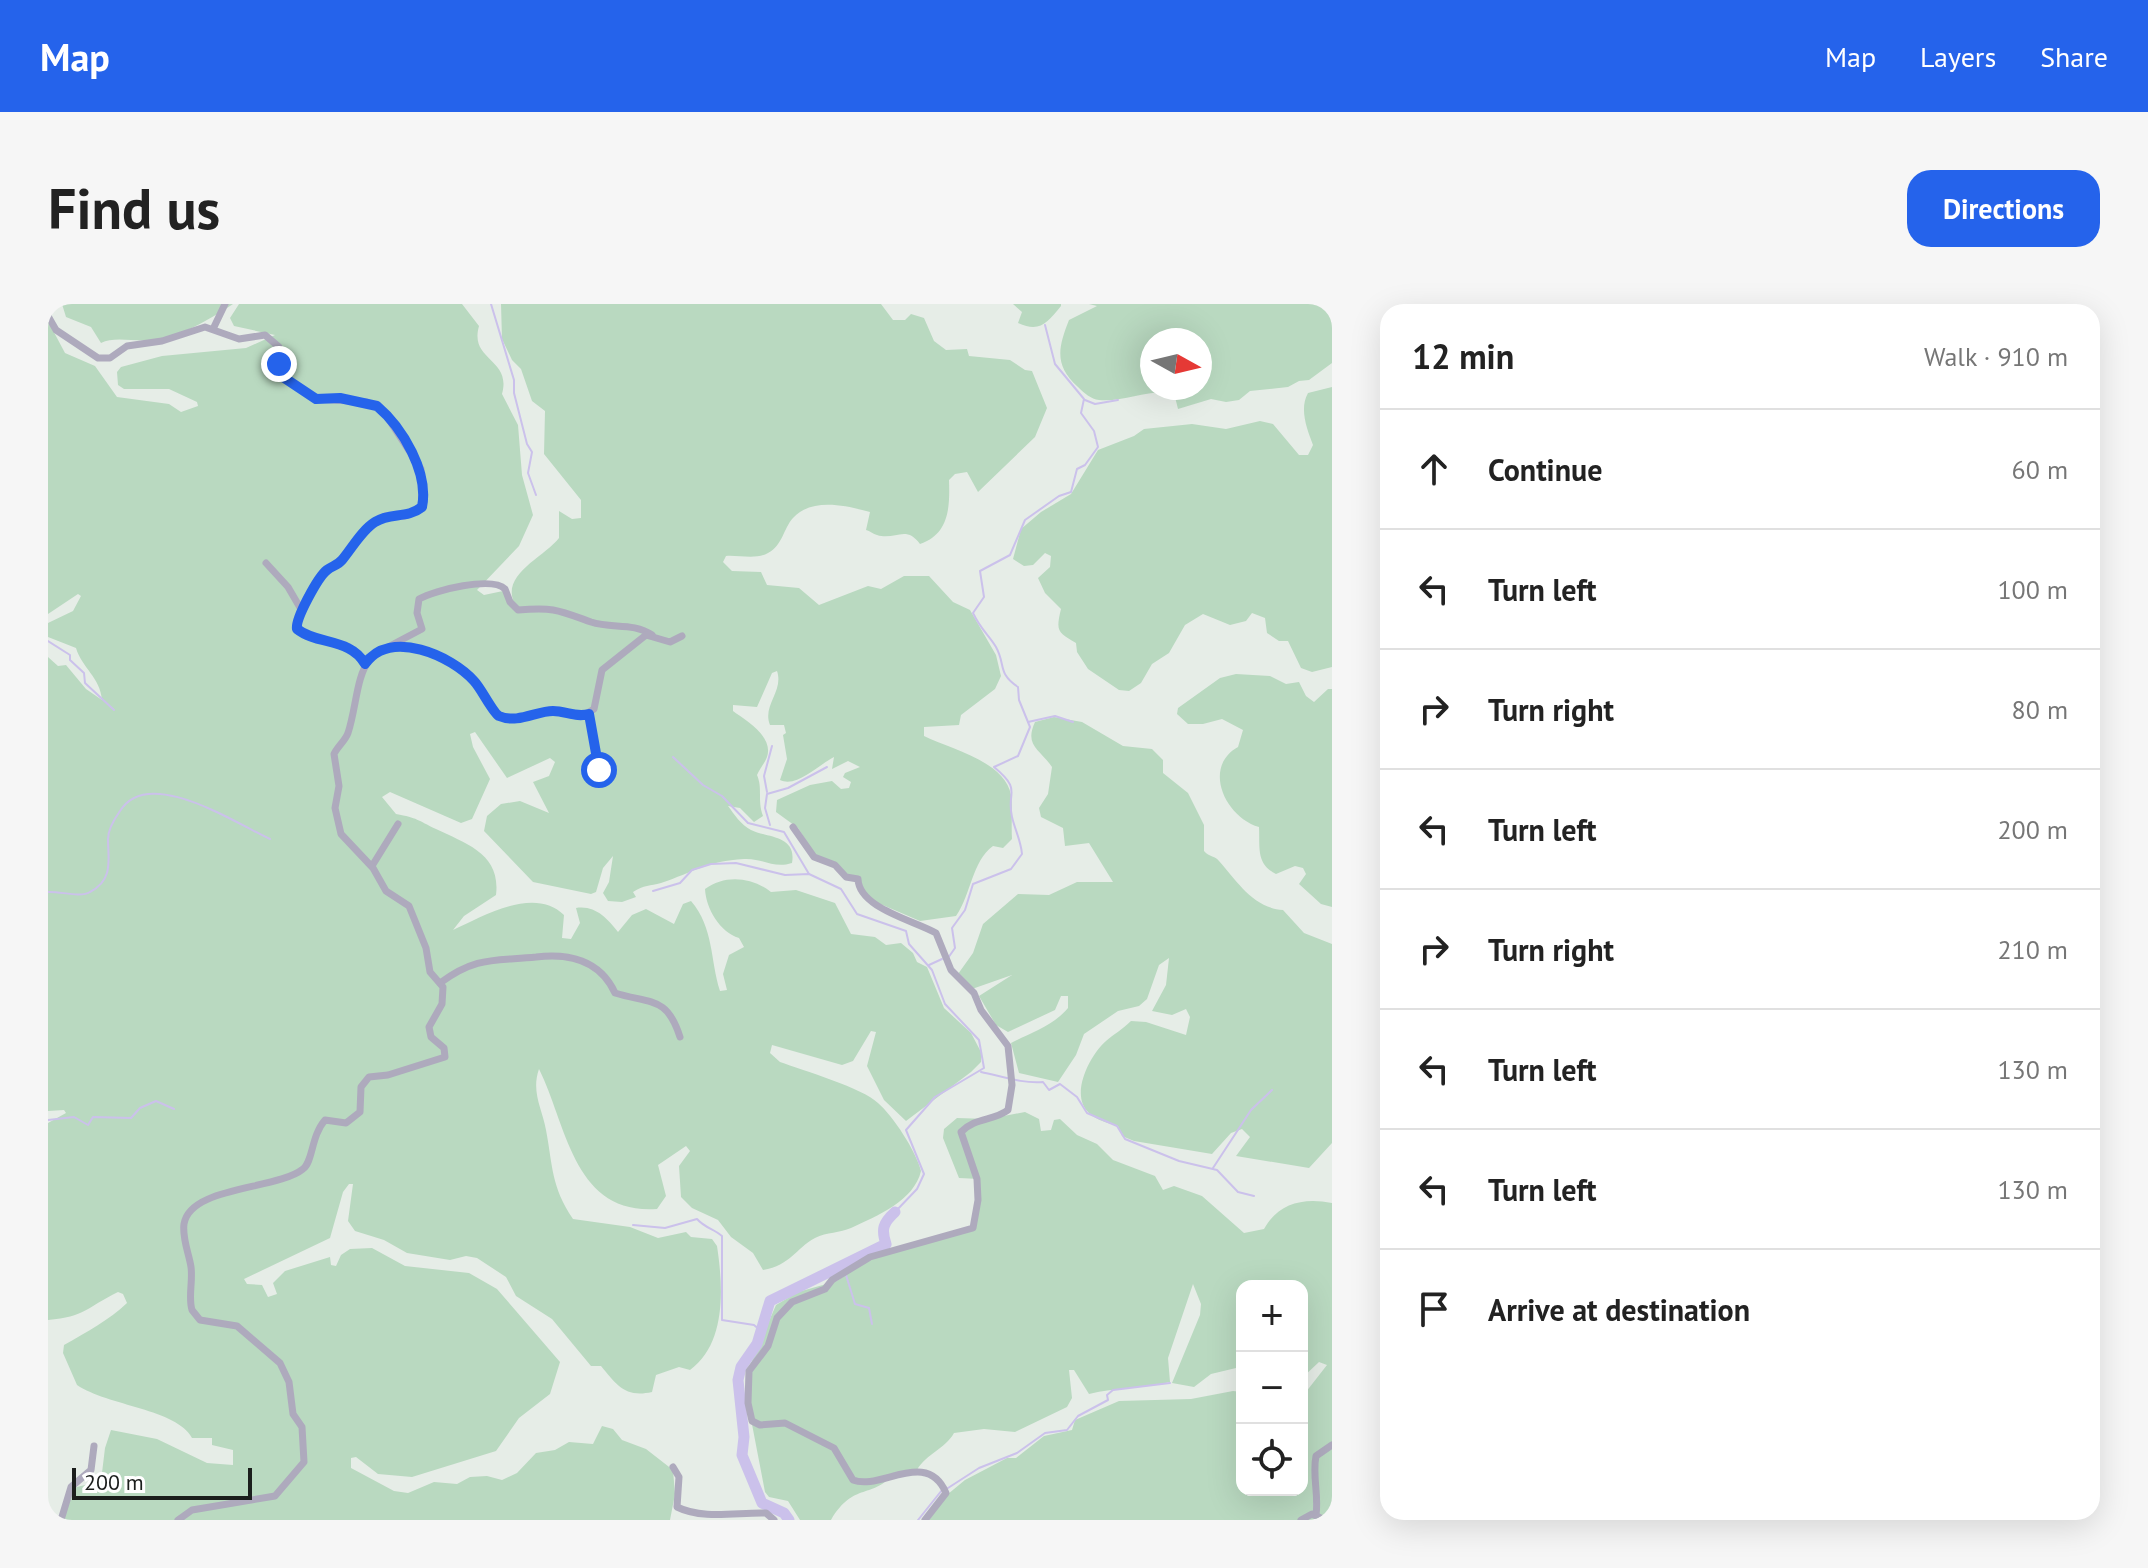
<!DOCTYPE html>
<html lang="en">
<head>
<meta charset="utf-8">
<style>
	:root { --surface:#fff; --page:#f6f6f6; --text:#222; --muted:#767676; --line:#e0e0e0; --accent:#2563eb }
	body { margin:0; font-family:"PT Sans",sans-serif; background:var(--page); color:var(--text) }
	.controls { position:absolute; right:24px; bottom:24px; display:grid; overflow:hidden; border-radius:16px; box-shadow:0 8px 32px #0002 }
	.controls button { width:72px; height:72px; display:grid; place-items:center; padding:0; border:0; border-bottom:2px solid var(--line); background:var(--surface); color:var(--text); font:40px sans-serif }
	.compass { position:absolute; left:1092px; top:24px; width:72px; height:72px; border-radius:50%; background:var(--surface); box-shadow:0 8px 32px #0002; rotate:98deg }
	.scale { position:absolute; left:24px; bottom:20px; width:180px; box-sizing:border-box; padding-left:8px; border:4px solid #1b1e1c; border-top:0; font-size:22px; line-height:28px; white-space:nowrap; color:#1b1e1c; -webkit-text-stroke:6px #fff; paint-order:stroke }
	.stop { position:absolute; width:24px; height:24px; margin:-18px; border:6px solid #2563eb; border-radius:50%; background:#fff }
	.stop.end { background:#2563eb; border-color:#fff; box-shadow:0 2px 8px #0008 }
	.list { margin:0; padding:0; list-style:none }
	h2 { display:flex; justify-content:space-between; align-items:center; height:104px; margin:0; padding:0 32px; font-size:34px }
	h2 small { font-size:26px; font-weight:400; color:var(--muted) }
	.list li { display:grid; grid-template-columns:52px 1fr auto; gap:24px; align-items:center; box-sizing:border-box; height:120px; padding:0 32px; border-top:2px solid var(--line) }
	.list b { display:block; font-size:30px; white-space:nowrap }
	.list em { font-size:26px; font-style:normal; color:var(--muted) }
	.icon { flex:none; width:44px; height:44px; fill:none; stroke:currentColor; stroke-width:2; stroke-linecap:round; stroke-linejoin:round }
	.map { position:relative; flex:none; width:1284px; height:1216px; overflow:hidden; border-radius:24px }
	header { display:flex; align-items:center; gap:48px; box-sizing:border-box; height:112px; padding:0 40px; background:var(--accent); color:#fff }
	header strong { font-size:38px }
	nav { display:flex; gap:44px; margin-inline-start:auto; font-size:28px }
	.intro { display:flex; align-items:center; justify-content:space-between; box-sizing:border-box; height:192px; padding:0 48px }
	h1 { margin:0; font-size:56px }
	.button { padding:20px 36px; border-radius:24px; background:var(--accent); color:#fff; font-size:28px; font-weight:700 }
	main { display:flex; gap:48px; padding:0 48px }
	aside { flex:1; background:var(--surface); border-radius:24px; box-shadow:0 8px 32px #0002 }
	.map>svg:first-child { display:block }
	.green { fill:#b9d9c0; fill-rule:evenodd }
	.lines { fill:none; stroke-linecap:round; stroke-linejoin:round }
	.stream { stroke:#cbc1eb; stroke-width:2 }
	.river { stroke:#cbc1eb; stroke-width:11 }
	.minor { stroke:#aeaabd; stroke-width:7 }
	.route { stroke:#2563eb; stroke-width:10 }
</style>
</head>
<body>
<header>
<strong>Map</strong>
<nav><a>Map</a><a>Layers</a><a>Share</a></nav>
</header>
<div class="intro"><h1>Find us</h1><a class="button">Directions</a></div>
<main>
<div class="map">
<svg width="1284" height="1216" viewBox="0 0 1284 1216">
	<rect width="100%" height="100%" fill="#e6ede7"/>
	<!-- green -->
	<g class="green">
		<path d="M14,0H185C159,17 134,32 103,36C87,38 66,32 53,39L43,23L18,13Z"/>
		<path d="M191,0H414L431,22C421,57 464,54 454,90L470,121L474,171L485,211L471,242L429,286L436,291L455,287L465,296C456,269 496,253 511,234V207L524,215L533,214V196L496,150L497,107L484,97L473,65L464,56L454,35L453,0H833L845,16H857L863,10L876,14L886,37L898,46L919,45L921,52L962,56L977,66L984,67L999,104L987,133L930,188L919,168L907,170L901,176C902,204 901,230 872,240C858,220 847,237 829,231C825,230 822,227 818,226L822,208C799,202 764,193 745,214C735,225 735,241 720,249C708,256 691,251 678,252L675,258L684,267L713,268L719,281L751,284L771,301L820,282L833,285L856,272H881L905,298L922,306L948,351L953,372L947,385L913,411L911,421L876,423V432C902,445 957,457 963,491C965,501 963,521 964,535L955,544L945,542C924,557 923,591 908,612L872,617L823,596L802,572L768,552L750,524L728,508L729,496L762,481L784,477L793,485L801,484L803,478L795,473L797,469L812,463L800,457L784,465L786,453C770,461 749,484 732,476L739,455L735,431L738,429L736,421H722C714,401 736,387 729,367L724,369L709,403L685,401V407C697,416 726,432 719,453C717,459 712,464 709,471C715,485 709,496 715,512L706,518L692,504L680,502C686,510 693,521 703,526C719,534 749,531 744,559C725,565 715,554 696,555C659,557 646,568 613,579C602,582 596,581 585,588L588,593L574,598L560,597L555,589L561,578L565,552L555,564L548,588L543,590L485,578L436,527L439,512L453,500L472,497L501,509L485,478L501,472L507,458L502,454L459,474L427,428L422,430L425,443L442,475L424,515L413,519L342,488L334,493L348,510C370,514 369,516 388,525C419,540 453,550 448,591L416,612L405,626C436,612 486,582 516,611L514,634L523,635L532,619L528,604C547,601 559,614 570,628L584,611L598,605L626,620L635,600L643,597C666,624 662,655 672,687L679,686L675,670L681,651L696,643L691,634C672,628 658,605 657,585C677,570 704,573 723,588L748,586L787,599L803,630L827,633L838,641L853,639L865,649L869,658L879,663L896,704L923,729L933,748V758L923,768L858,817L836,796L819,762L828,728L823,727L805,757L794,761L724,741L722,749L732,758C754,766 815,784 830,799C845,812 868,847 873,867C866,897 829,912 803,924C792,929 779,928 767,934C747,945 743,961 715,966L705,949L683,933L670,916L644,904L633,893L631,862L642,847L638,842L610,861L618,892L609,905C525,911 519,821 491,765C483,788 494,804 498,826C505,863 503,882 525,915L582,923L610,934L638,928L643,933L664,935L669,942C675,982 679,1039 642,1066L631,1063L608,1071L604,1088C577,1094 569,1081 553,1062H543L504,1015L468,992L458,973L429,954L418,952L402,956L359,949L336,936L307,927L300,917L305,880H301L295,888L282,934L196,975L199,980L214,981L220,993L229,990L225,979L237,967L282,953L283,961L288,962L293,951L302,945L324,944L357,962L421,969L449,985L512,1058L502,1090L471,1114L448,1147L364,1173L330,1170L308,1153L303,1154V1164L346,1187L360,1189L386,1178L409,1180L422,1173L439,1172L454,1176L469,1169L488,1149L507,1146L521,1138L545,1140L554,1122L565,1125L574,1136L598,1145L625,1166L627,1190L622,1216H16L25,1184L53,1177L57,1144L63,1126L109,1135L159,1159L185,1161V1146L164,1141V1134H144C129,1105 60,1102 29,1081L15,1049L16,1041C39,1028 61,1016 79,999L75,990L70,988C39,1003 37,1013 0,1016V819L18,809L16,806L0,807V353L10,362L18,361L38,385L54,396C52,373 34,364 28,344L0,333V319L25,307L33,292L30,290L0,310V17L17,49L47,62L69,93L121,100L133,108L150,102L149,98L121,85H76L70,81L69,68L73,63L114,52L198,44L227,31L186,22L182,14Z"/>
		<path d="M965,0H1013V2C999,19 992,29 970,19L974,8Z"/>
		<path d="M1041,0H1284V59L1261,76L1251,77L1240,83L1202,87L1191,96L1178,98L1163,95L1130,105L1126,89C1100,85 1077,98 1051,96C1043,95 1036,89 1030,83C1006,61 1010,44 1021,16L1049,2ZM1104,36H1152V84H1104Z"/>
		<path d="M1284,83V363L1264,368L1253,364L1240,337H1231L1219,329L1217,314L1204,309L1198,317L1182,321L1155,310L1137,321L1121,349L1104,360L1093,379L1081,387L1071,386L1040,365L1029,348L1028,339C1011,328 1007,329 1013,305L997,289L990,274L1002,263L1003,252L997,249L985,261L976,262L965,255L973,225L993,208L1023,190L1050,146L1086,132L1096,125L1144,120L1178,125L1212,117L1225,120L1251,151H1260L1265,141C1259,125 1251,105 1260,89Z"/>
		<path d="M1188,370L1222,372L1238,380L1251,378L1258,392L1266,398L1280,385H1284V603L1273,600L1251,580L1258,570L1255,564L1247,562L1228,570C1208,560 1212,544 1211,523C1177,513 1154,463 1190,443L1195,426L1174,415L1155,420H1140L1129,410L1130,404L1172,374Z"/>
		<path d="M1006,413L1034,418L1075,442L1104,445L1115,456V469L1140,489L1156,521V547C1161,553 1168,552 1171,557C1189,577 1205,604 1235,606L1256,629L1284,640V839L1261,864L1188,852L1202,833L1194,825L1183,829L1164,850L1086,837L1074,832L1070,822C1060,819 1048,816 1041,809C1021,791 1042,751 1058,737C1066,730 1075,725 1083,717L1098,718L1138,731L1142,713L1138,705L1124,711L1104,707L1118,681L1121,654L1111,661L1099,695L1091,702L1070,707L1036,730L1028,751L1010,778L971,769L963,739C982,729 1005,722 1020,704V692H1013L1007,706L960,728L948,721L931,692L964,671L924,685L910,670L925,649L935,620L970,590L1001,591L1029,578H1065L1041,539L1017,542L1015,524L993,513L991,504L1000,490L1004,463C992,445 976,442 987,418Z"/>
		<path d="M977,808L991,815L993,827L1003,826L1006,816L1012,815L1029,831L1049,840L1065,856L1107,872L1115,886L1126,882L1154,892L1196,929L1216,925C1230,900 1254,893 1284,899V1216H881L900,1190L917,1176L959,1154H968L996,1132L1024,1126L1027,1116L1071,1097L1143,1095L1185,1087L1194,1088V1186H1254V1093L1279,1061L1271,1058L1254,1074V982H1194V1068L1188,1064L1163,1070L1146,1083L1124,1079L1152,1011L1153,1000L1145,980L1120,1054L1122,1078C1094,1085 1068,1083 1041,1090L1026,1066H1021L1024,1094L1019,1103L967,1128L936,1125L906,1129C897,1145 878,1150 869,1166L847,1168C825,1196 806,1177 783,1216H752L740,1197L721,1193L717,1188L698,1089L699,1068L728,1001L750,988L789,977L820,956L924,926L931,875L911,874L895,834L896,825L909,814L940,815Z"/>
	</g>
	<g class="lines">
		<!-- stream -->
		<g class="stream">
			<polyline points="443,0 466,76 466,89 479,140 484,148 480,169 488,191"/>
			<polyline points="1037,96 1047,100 1070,96"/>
			<polyline points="0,337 22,351 22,356 36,369 37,379 66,406"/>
			<polyline points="980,418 1007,412 1025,418"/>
			<polyline points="625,453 655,481 674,492 700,519 736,528 761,570"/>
			<polyline points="719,488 716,472 724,442"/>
			<polyline points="722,521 717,504 719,490 740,484 779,463"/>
			<polyline points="605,587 632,579 644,566 663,560 688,559 737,571 761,570 793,585 809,610 858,627 861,640 884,666 897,700 931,736 936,764 887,793 858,826 876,870 869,885 847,908"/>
			<path d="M0,588C12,587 32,594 42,588C66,576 60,555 60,535C60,526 67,514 72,507C100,461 187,519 222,535"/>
			<path d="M900,654L907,644L904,624L917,606L925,580L963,565L974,550C973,537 967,526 964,513C958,487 975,487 946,463L970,452L982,423L971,396L970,383C949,369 958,361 948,343C941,331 933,326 925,309L936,293L932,267L962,251L977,216L1011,192L1023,188L1029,165L1037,161L1050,143L1046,127L1033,109L1036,95L1007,60L997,21"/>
			<polyline points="881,661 894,655"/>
			<path d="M933,768C953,772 975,780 995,778L1001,786L1012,780L1029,793L1039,809L1069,822L1077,835L1131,857L1169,866L1190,888L1206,892"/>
			<polyline points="0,816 26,813 40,821 45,813 83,814 92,804 108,797 126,805"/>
			<polyline points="1165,864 1203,806 1224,786"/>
			<path d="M585,921L617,924L649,915C657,924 666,925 674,932V1016L706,1021L713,1027"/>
			<polyline points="798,971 807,1000 821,1004 824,1020"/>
			<polyline points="900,1184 931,1164 969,1149 997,1129 1019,1126 1030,1112 1060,1096 1059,1091 1065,1086 1122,1079"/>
			<polyline points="870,1216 894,1186"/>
		</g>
		<!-- river -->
		<path class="river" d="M741,1216L736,1209L714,1199L694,1151L696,1133L690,1076L693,1063L709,1040L722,997L838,940C833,925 835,919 847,908"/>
		<!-- minor -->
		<g class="minor">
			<path d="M0,12L8,26L50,54H62L79,42L114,37L157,23L191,35L217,31L231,43L232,71L268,95L319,98L336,108L373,165L374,203L357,212H337L320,224L293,257L277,267L258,295L248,320C253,341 303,333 317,360"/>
			<polyline points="166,23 177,0"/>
			<polyline points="218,259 240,283 254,307"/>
			<path d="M340,343L374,325L369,309L371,295C387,286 444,272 457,285L462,298L470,306C506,303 510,306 543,318C564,325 585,318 604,331"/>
			<polyline points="541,410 551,466"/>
			<path d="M745,523L766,553L787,561L798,573L810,575C811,604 865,616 888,629L903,666L926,689L933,706L960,742L964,781L960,806C946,817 927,813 913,828L929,875L930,896L925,924L822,953L784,976L777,985L744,998L729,1014L720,1042L701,1067L700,1099L704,1117L712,1121L737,1119L786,1144L805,1176C832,1187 879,1144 898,1189L877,1216"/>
			<polyline points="324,562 350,520"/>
			<path d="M392,679C428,652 447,657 488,653C520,649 552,656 567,689C603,700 619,692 632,733"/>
			<path d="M625,1163L631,1173L629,1203C655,1216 690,1208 718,1209L726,1216"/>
			<path d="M1268,1211C1271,1190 1264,1172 1268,1152L1284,1141"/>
			<polyline points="13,1216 23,1183 43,1166 46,1142"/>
			<path d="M130,1216L144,1206L227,1192L256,1158L254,1123L245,1110L241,1078L232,1059L189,1022L152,1016L144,1006C140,993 145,978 143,963C141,950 134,934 136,920C142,882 229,886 255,865C265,858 263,832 277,816L298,819L312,808L313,783L321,773L340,771L397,753L396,744L383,733L381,723L394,700L395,683L382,668L378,644L361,602L338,587L325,564L293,530L287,504L291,482L286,450C290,442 297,437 300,429C314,386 304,333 369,345C389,349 409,359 423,373C431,381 445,410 451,412C471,420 488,407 505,407C515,407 525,412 535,412L546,405L554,366L598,331L622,338L634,332"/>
			<polyline points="1253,1216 1264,1210 1277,1216"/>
		</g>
	</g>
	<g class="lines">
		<!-- route -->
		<path class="route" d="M231,60L232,71L268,95L292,94L329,102C355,124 381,169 374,203C359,215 342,208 327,218C314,226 304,244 294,256C290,261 284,262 279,266C270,273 247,315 249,325C269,341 303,334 317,360C342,324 404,352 426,377C433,384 445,409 451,412C470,420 488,407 505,407C518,407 528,414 541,410L551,466"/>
	</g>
</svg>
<div class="controls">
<button>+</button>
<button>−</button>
<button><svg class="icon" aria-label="locate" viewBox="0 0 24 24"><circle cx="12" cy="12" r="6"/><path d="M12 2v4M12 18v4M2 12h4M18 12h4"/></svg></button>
</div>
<svg class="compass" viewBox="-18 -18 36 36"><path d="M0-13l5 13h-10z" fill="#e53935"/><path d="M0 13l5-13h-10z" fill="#767676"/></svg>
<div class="scale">200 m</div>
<div class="stop" style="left:551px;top:466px"></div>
<div class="stop end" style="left:231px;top:60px"></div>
</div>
<aside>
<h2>12 min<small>Walk · 910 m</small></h2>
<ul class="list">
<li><svg class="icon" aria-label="ahead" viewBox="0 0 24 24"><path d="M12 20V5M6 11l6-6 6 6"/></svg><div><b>Continue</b></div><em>60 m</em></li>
<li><svg class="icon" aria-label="left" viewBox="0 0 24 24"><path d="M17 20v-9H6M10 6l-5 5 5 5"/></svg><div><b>Turn left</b></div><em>100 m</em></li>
<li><svg class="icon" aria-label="right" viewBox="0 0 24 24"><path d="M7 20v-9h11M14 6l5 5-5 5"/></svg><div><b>Turn right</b></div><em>80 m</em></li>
<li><svg class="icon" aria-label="left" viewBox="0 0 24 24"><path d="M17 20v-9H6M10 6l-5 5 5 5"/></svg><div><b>Turn left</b></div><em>200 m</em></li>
<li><svg class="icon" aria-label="right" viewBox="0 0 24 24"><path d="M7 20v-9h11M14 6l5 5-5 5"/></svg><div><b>Turn right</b></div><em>210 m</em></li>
<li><svg class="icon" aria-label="left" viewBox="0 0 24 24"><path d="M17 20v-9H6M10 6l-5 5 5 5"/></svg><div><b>Turn left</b></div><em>130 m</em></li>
<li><svg class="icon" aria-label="left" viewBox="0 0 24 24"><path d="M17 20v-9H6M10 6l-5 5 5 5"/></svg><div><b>Turn left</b></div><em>130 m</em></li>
<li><svg class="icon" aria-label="arrive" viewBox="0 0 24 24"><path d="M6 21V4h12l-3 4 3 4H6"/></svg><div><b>Arrive at destination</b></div></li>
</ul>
</aside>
</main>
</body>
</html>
